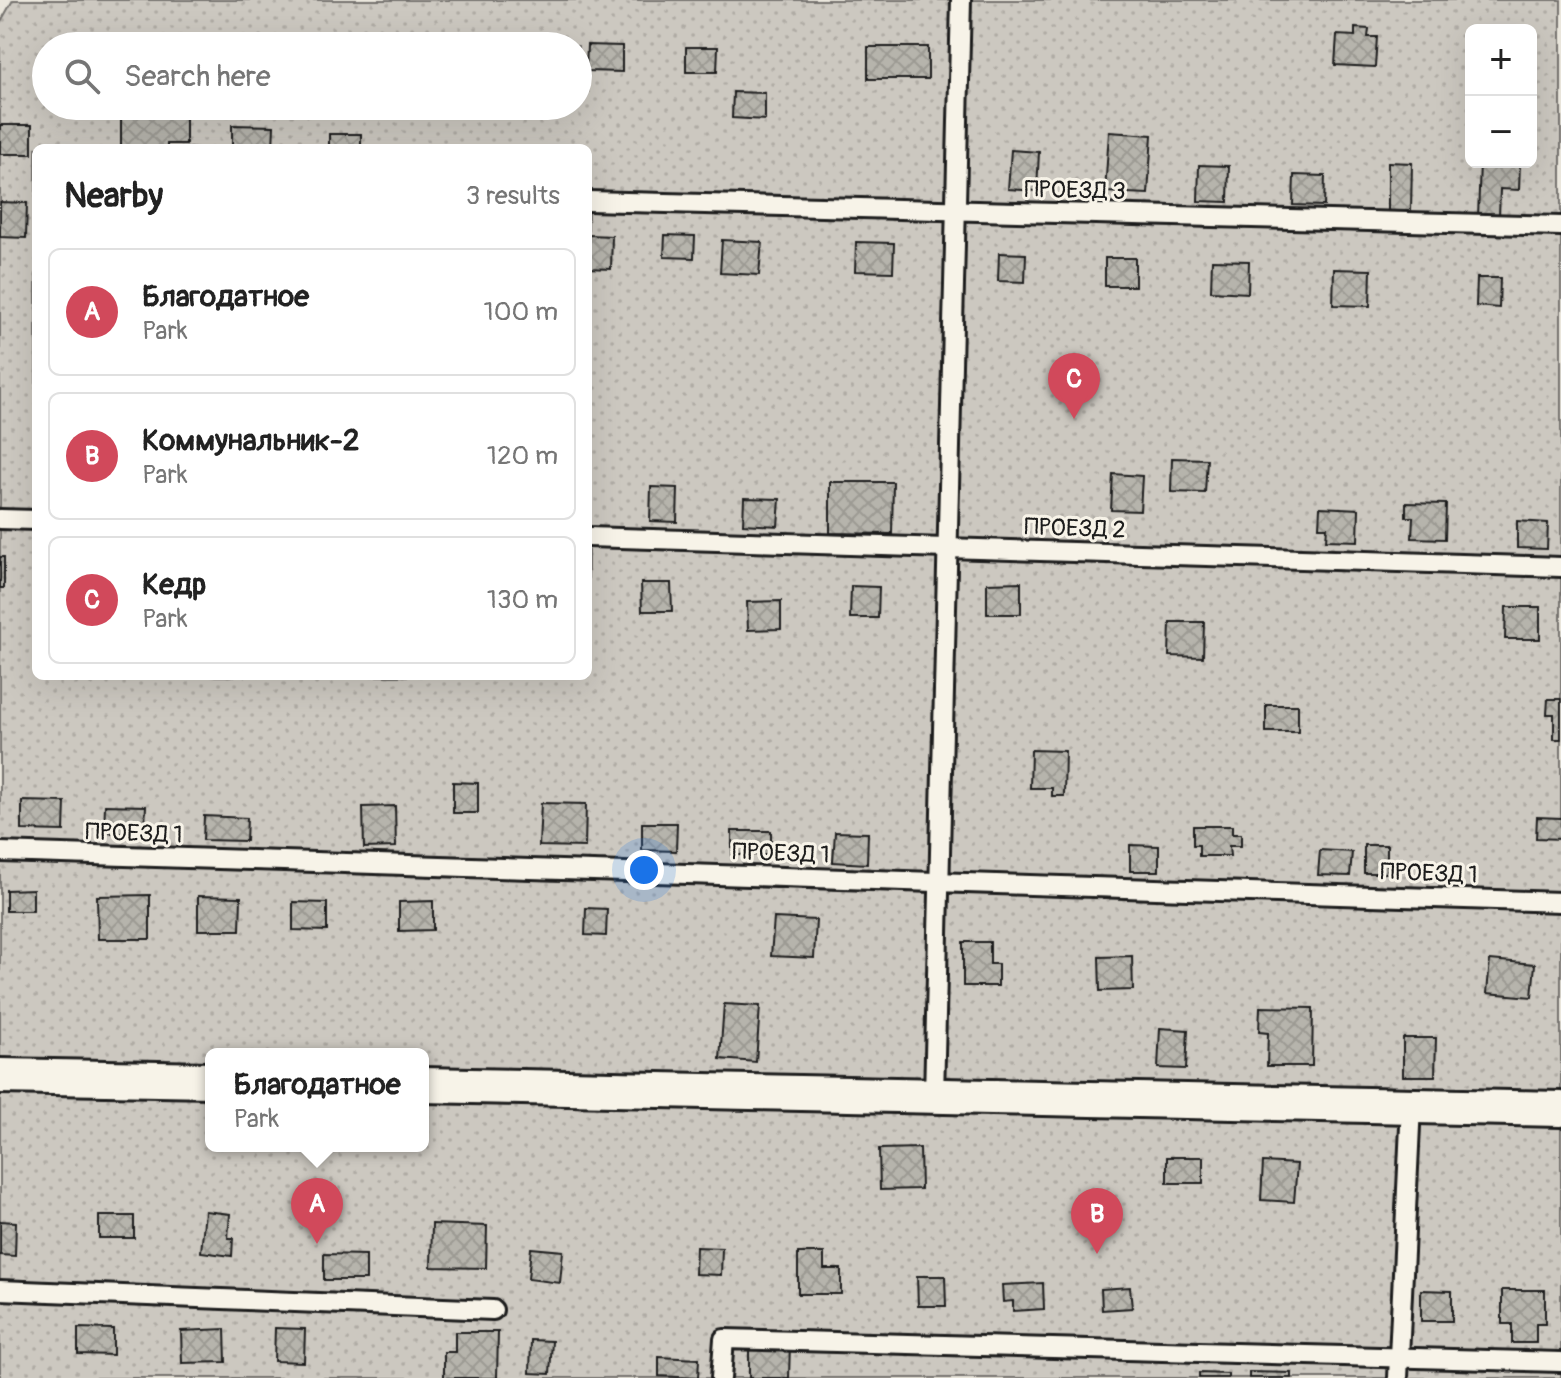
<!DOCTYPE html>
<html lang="en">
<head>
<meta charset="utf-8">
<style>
	:root { --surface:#fff; --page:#f2f2f2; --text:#222; --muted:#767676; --line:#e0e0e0; --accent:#d1495b }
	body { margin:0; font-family:Pangolin,sans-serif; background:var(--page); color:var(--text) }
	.controls { position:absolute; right:24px; top:24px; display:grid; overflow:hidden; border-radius:12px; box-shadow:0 8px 32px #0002 }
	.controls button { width:72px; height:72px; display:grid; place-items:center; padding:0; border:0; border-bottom:2px solid var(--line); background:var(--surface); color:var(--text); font:40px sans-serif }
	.you { position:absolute; left:644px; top:870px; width:28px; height:28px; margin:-20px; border:6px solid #fff; border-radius:50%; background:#1a73e8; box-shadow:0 0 0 12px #1a73e833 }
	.badge { display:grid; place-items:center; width:52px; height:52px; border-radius:50%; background:var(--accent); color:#fff; font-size:26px; font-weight:700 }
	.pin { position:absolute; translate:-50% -66px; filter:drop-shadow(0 2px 4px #0008) }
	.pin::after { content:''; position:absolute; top:42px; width:28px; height:24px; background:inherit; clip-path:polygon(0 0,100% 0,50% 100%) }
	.popup { position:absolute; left:205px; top:1048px; width:224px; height:104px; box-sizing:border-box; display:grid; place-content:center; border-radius:12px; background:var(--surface); filter:drop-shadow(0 2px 6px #0005); font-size:26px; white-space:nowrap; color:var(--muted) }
	.popup b { font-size:30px; color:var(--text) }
	.popup::after { content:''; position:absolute; left:50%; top:100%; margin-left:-16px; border:16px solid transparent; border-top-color:var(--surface) }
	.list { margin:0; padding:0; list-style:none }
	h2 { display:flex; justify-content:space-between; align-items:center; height:104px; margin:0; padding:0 32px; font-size:34px }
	h2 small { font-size:26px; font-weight:400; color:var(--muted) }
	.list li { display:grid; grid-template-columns:52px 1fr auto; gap:24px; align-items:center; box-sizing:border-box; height:128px; margin:0 16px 16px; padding:0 16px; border:2px solid var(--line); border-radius:12px }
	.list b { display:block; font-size:30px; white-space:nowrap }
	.list p { margin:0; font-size:26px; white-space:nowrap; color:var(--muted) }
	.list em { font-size:26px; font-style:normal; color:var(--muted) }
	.icon { flex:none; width:44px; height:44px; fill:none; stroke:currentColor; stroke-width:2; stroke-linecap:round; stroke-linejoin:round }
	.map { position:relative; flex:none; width:1561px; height:1378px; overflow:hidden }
	.search { position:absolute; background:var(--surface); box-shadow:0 8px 32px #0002; left:32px; top:32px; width:560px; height:88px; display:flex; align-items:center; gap:20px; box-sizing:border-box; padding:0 28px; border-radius:44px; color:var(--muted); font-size:30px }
	.panel { position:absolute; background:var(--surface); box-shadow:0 8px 32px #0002; left:32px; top:144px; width:560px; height:536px; border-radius:12px }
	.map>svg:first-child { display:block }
	.grass { fill:url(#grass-dots); stroke:#74726e; stroke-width:2; fill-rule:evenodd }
	.building { fill:url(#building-cross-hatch); stroke:#1c1c1c; stroke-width:2 }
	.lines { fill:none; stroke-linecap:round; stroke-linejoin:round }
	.service-casing { stroke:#1c1c1c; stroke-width:24 }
	.minor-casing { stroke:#1c1c1c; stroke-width:40 }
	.service { stroke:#f7f3e8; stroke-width:18 }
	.minor { stroke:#f7f3e8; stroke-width:34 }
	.labels { text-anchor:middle; stroke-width:6; stroke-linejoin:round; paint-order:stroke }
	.street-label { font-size:24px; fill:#1c1c1c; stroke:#f7f3e8 }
</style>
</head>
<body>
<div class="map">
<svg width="1561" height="1378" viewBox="0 0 1561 1378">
	<defs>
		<pattern id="grass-dots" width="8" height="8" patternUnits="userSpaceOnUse" patternTransform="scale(2)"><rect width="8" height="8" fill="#ccc8c0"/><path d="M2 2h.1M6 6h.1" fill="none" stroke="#afaba4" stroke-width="1.8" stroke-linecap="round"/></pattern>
		<pattern id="building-cross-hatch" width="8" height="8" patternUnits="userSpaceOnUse" patternTransform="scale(2)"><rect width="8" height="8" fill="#b6b4ac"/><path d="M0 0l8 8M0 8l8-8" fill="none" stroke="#9c9a93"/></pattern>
	</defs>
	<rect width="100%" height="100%" fill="#eae6dc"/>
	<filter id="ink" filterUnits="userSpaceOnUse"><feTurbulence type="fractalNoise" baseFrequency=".0125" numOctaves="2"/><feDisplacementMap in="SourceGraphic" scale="16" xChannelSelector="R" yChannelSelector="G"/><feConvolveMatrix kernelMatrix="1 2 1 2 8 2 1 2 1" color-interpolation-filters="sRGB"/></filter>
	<g filter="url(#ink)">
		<!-- grass -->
		<path class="grass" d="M13,0H1561V1378H0V23ZM1471,30H1531V162H1471ZM46,46H578V106H46ZM36,148H588V676H36ZM211,1054H423V1146H211Z"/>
		<!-- building -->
		<g class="building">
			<polygon points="1355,28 1369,29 1368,37 1377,37 1375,67 1335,65 1337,35 1355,36"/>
			<polygon points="438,36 477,37 476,46 438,46"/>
			<polygon points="587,45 622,46 622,72 586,71"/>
			<polygon points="686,47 718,47 717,72 686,72"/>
			<rect x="868" y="47" width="60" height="32"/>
			<polygon points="733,92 765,93 765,120 732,118"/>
			<polygon points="153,106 186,106 186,144 167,144 167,148 121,148 121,115 153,115"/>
			<rect x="0" y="125" width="32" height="29"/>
			<polygon points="232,125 274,126 273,148 232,148"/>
			<polygon points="1109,132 1152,135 1148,194 1105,192"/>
			<rect x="329" y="134" width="32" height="14"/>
			<polygon points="1011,150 1039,152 1037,191 1008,189"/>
			<polygon points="1388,162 1412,163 1411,211 1388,211"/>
			<polygon points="1480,162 1520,162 1519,190 1500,189 1499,217 1478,217"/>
			<polygon points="1199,165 1229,166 1228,202 1198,201"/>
			<polygon points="1294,175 1325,176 1324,206 1293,205"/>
			<polygon points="0,202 27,203 26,238 0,237"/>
			<polygon points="588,235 612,236 611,269 588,268"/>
			<polygon points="665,235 695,236 694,258 664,257"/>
			<polygon points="722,240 762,242 759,275 720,273"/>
			<polygon points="856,242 894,243 893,272 855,271"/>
			<polygon points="999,253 1026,254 1025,282 998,281"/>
			<rect x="1105" y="258" width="30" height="28"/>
			<polygon points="1212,260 1249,261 1248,293 1211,291"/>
			<polygon points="1334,269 1371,270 1370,306 1333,305"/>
			<polygon points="1477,278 1500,278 1499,308 1476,306"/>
			<polygon points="1172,458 1207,459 1205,493 1171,492"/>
			<polygon points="1113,474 1142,476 1140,511 1111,510"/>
			<polygon points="830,482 893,482 892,534 830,533"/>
			<polygon points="651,487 678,488 677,522 650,521"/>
			<polygon points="744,498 780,499 778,526 743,524"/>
			<polygon points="1406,503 1446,504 1445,539 1412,538 1413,517 1406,517"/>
			<polygon points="1320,507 1359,509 1358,541 1326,540 1327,527 1319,527"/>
			<polygon points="1517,521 1548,523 1547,549 1517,548"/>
			<rect x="0" y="557" width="4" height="31"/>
			<polygon points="1021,582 1021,614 987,614 987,583"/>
			<polygon points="641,583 671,583 672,611 642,611"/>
			<polygon points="851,586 879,587 878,618 850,618"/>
			<polygon points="781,601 781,629 748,630 747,602"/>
			<polygon points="1506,607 1540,607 1540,639 1505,639"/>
			<polygon points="1170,622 1204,622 1203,657 1169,656"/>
			<polygon points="1548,699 1561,699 1561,739 1554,739 1554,714 1547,714"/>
			<rect x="1266" y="705" width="32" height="27"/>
			<polygon points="1031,750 1065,751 1064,796 1052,796 1052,788 1030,788"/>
			<polygon points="453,782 478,783 478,813 453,813"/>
			<polygon points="22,801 65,802 64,831 22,830"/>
			<polygon points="541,803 586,804 585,847 539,846"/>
			<polygon points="105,805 146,806 145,826 136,825 136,834 104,833"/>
			<polygon points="395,806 396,847 364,848 363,807"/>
			<polygon points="204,816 247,818 246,841 203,840"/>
			<polygon points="1537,817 1561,818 1561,839 1536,838"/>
			<polygon points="642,823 677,823 676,851 642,850"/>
			<polygon points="1193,826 1232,826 1232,834 1241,834 1241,846 1229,846 1230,856 1199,856 1199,845 1193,845"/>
			<rect x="732" y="831" width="39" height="24"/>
			<polygon points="835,832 868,833 867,864 833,862"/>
			<polygon points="1130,845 1159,846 1159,871 1130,871"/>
			<rect x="1364" y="845" width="23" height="28"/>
			<polygon points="1320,850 1352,852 1350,876 1318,875"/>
			<polygon points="33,889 33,911 6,911 6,890"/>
			<polygon points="150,895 150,939 98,939 97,896"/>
			<polygon points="198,896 241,897 240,930 198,930"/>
			<polygon points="433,901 433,930 399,931 399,902"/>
			<polygon points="293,902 327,903 327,931 293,930"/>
			<polygon points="586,908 607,909 606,936 585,935"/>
			<polygon points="774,918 816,920 814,958 771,956"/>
			<polygon points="963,942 990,942 990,964 998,964 998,986 963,986"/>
			<polygon points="1132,956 1133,990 1100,991 1099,957"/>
			<polygon points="1490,960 1535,964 1532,997 1487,993"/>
			<polygon points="724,1004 760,1006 756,1062 720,1059"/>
			<polygon points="1260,1007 1313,1008 1312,1066 1267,1066 1268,1033 1259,1032"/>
			<polygon points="1160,1028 1188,1030 1186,1069 1158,1068"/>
			<polygon points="1403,1038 1436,1038 1435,1076 1403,1076"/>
			<polygon points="920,1148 921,1189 880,1190 879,1149"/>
			<rect x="1167" y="1157" width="36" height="26"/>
			<polygon points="1263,1162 1297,1164 1294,1202 1261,1200"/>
			<polygon points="205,1211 230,1214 228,1238 233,1238 232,1256 201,1252"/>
			<rect x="99" y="1216" width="35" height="22"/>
			<polygon points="0,1221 16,1222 15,1256 0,1255"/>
			<polygon points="432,1224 487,1226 486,1268 431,1267"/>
			<polygon points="696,1247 722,1248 721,1275 695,1274"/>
			<polygon points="531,1248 563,1251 560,1283 528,1279"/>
			<polygon points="798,1253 824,1253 824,1269 841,1269 841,1294 798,1294"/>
			<polygon points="324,1254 366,1255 366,1280 324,1280"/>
			<polygon points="917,1276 945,1276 946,1306 918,1306"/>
			<polygon points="1043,1283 1044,1309 1013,1311 1013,1301 1003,1302 1002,1285"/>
			<polygon points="1130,1287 1132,1308 1102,1310 1101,1289"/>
			<polygon points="1421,1290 1452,1291 1452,1321 1421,1321"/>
			<polygon points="1502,1290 1545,1290 1545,1324 1536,1324 1536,1343 1512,1343 1512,1324 1502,1324"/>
			<polygon points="78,1328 113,1329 113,1355 78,1354"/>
			<polygon points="275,1328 305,1329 304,1362 274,1361"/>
			<polygon points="225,1329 226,1362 182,1363 181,1331"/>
			<polygon points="455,1332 498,1332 497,1378 444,1378 444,1352 455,1352"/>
			<polygon points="531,1340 552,1341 550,1374 530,1373"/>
			<polygon points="749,1342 790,1343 789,1378 749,1378"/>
			<polygon points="659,1357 699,1359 698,1378 659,1376"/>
			<polygon points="1249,1372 1292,1373 1292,1378 1249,1378"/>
			<polygon points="1199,1373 1228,1374 1228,1378 1199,1378"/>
		</g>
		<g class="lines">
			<defs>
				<g id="service">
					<polyline points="588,201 1561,226"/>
					<polyline points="0,519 36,520"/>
					<polyline points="588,537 1561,567"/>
					<polyline points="0,852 1561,902"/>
					<polyline points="934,1096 961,0"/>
					<polyline points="0,1290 493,1310"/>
					<polyline points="721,1378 724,1339 1561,1362"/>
					<polyline points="1398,1378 1411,1105"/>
				</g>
				<g id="minor">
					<polyline points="0,1076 211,1080"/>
					<polyline points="423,1085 1561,1109"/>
				</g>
			</defs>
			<!-- service casing -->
			<use href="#service" class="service-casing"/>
			<!-- minor casing -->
			<use href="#minor" class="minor-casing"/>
			<!-- service -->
			<use href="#service" class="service"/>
			<!-- minor -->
			<use href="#minor" class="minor"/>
		</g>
	</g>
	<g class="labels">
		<!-- street labels -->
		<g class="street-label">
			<text transform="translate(1075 190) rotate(1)" y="8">ПРОЕЗД 3</text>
			<text transform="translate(1075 528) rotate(2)" y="8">ПРОЕЗД 2</text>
			<text transform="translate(134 833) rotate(2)" y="8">ПРОЕЗД 1</text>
			<text transform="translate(781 853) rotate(2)" y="8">ПРОЕЗД 1</text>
			<text transform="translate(1429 873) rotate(2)" y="8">ПРОЕЗД 1</text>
		</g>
	</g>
</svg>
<div class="controls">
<button>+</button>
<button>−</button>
</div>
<div class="you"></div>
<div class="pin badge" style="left:317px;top:1244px">A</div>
<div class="popup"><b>Благодатное</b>Park</div>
<div class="pin badge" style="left:1097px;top:1254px">B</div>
<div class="pin badge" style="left:1074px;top:419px">C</div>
<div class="search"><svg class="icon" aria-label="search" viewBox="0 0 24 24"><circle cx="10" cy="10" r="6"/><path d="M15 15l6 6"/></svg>Search here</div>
<section class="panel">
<h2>Nearby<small>3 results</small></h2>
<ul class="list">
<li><span class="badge">A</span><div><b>Благодатное</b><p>Park</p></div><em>100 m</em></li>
<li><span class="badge">B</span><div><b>Коммунальник-2</b><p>Park</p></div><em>120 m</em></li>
<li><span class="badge">C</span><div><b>Кедр</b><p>Park</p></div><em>130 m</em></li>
</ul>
</section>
</div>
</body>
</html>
